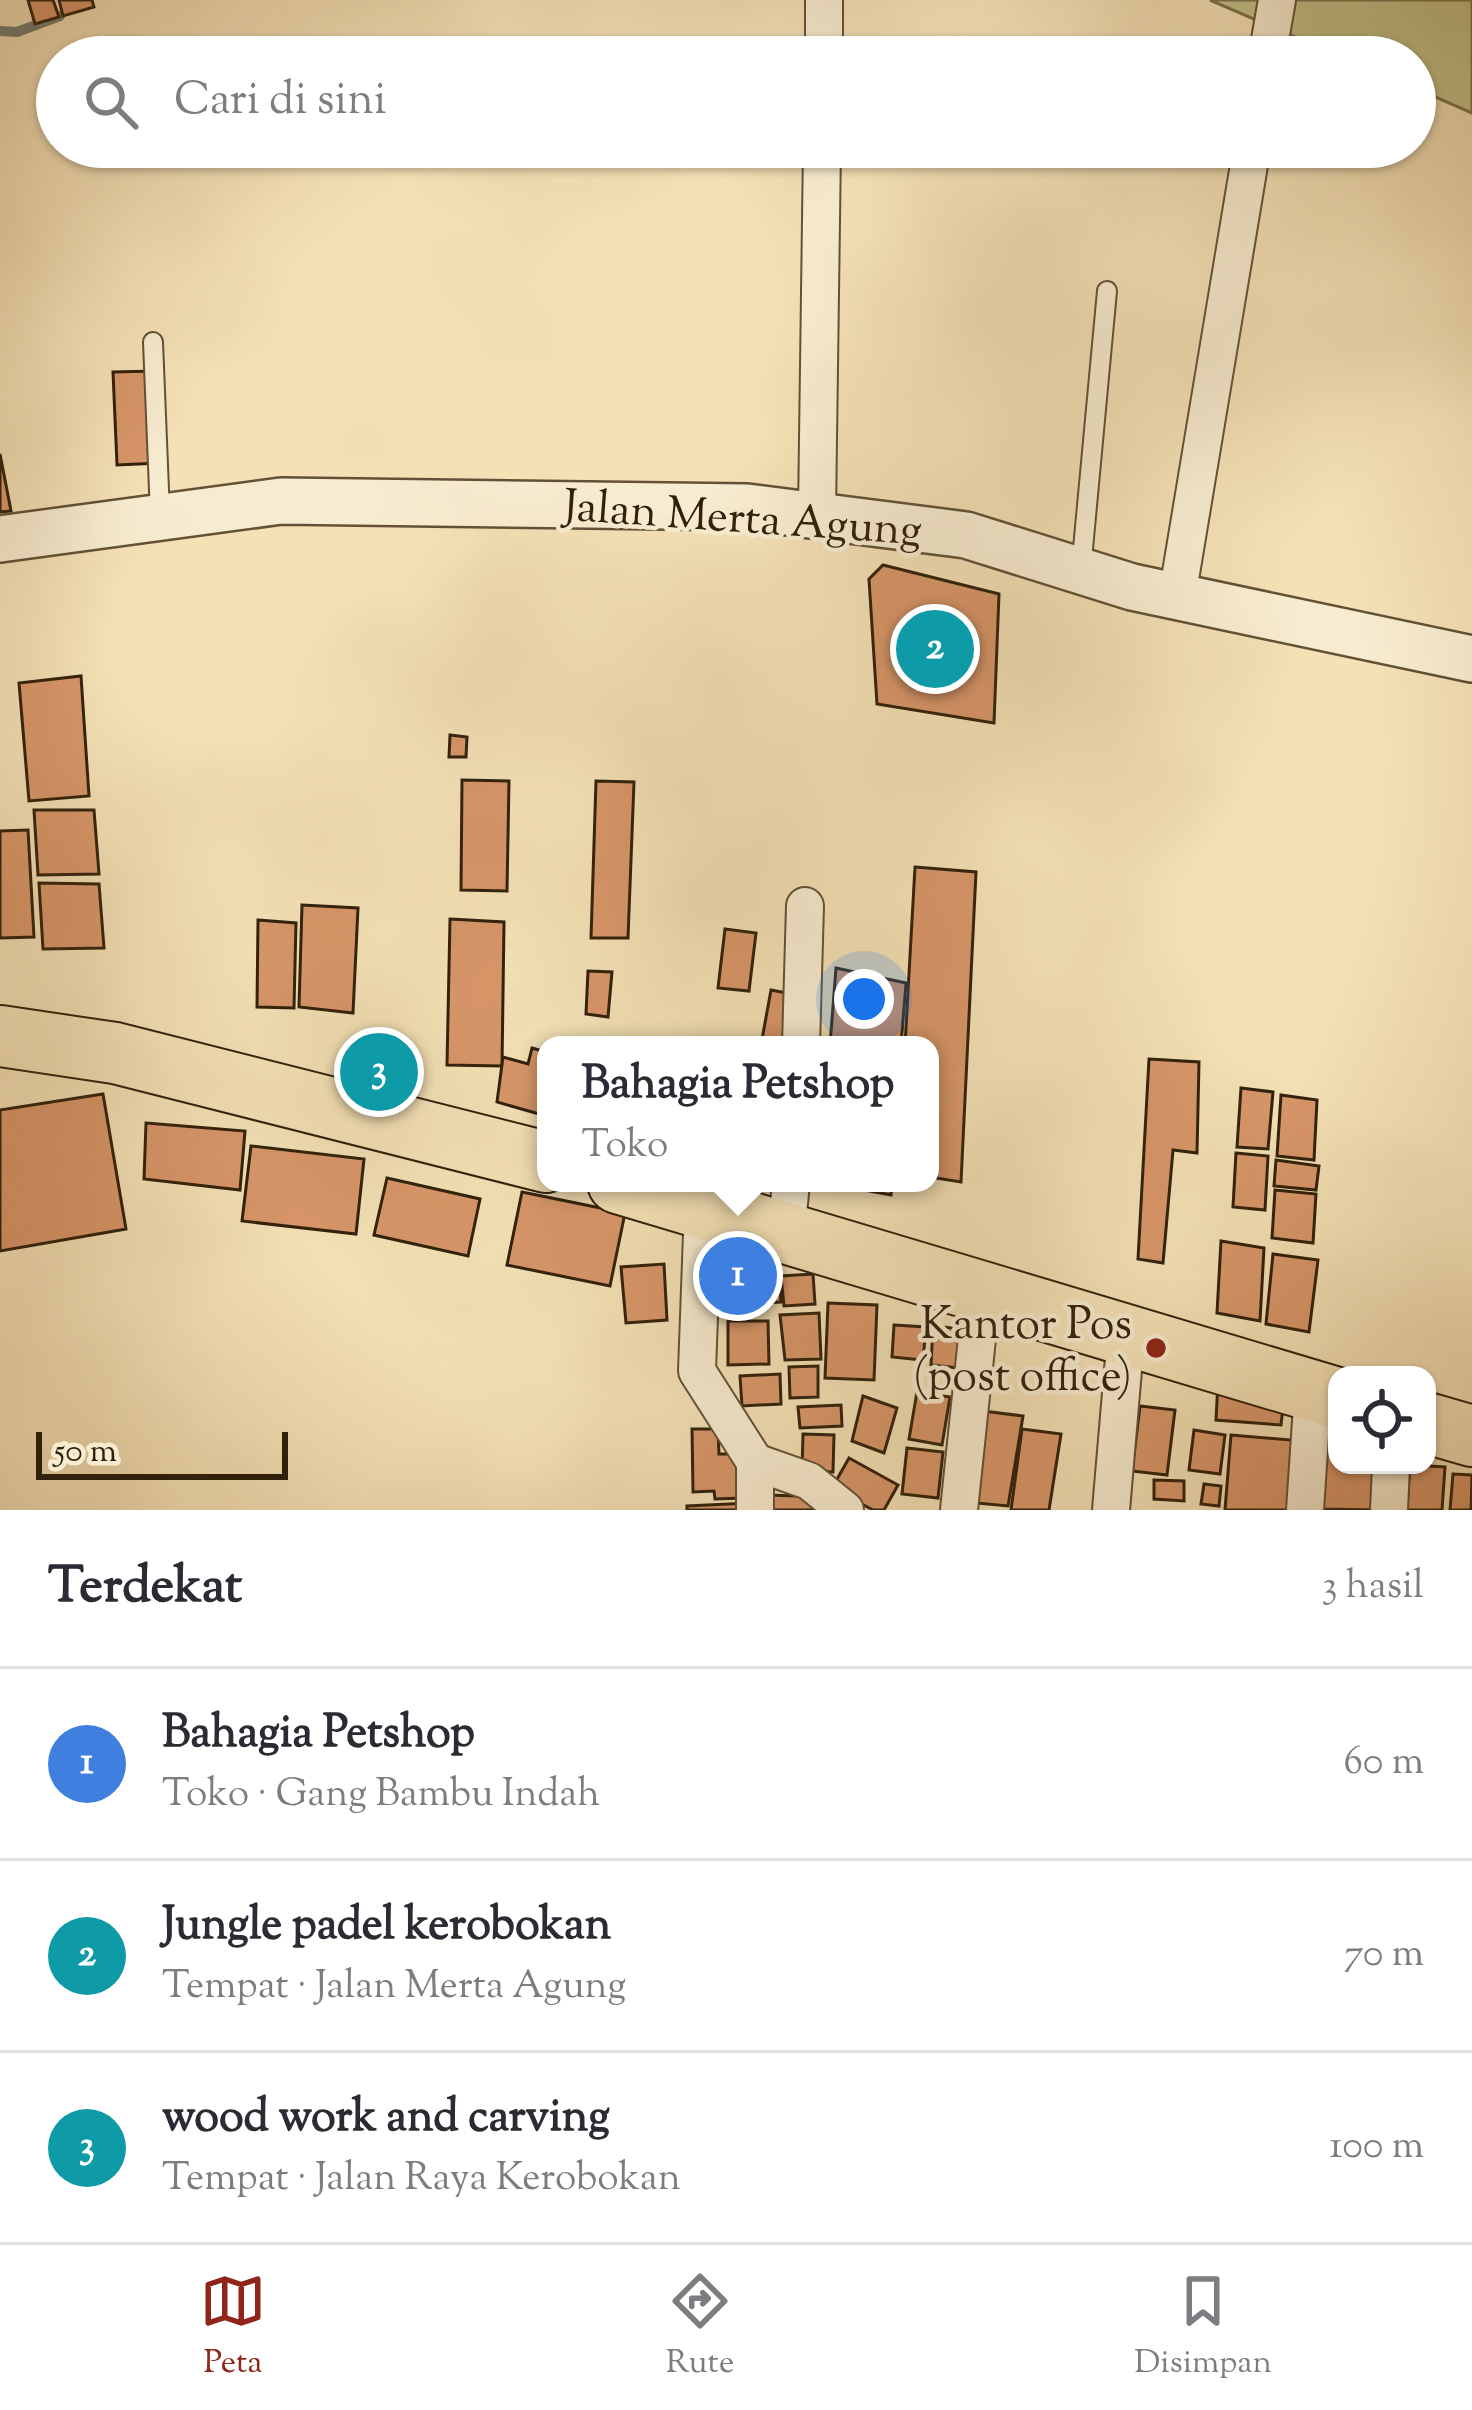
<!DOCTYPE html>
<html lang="id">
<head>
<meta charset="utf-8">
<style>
	:root { --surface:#fff; --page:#f7f7f7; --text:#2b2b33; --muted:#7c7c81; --line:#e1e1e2; --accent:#8f2418 }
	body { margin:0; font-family:"Sorts Mill Goudy",serif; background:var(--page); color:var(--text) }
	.controls { position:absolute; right:36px; bottom:36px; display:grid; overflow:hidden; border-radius:24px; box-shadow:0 3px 9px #0004 }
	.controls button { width:108px; height:108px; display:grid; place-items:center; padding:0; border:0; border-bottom:3px solid var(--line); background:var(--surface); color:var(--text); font:60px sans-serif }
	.scale { position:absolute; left:36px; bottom:30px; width:252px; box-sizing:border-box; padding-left:12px; border:6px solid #31210b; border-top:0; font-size:33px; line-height:42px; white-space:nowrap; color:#31210b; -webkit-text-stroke:9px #f8ecd0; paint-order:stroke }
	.you { position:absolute; left:864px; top:999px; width:42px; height:42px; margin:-30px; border:9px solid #fff; border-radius:50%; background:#1a73e8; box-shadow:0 0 0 18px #1a73e833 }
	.badge { display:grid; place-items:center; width:78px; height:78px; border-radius:50%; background:var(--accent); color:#fff; font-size:39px; font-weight:700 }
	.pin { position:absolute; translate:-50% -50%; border:6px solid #fff; box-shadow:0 3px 12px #0006 }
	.popup { position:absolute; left:537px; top:1036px; width:402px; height:156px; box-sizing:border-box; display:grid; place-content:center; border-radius:24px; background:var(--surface); filter:drop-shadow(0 3px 9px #0005); font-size:39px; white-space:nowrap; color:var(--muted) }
	.popup b { font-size:45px; color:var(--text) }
	.popup::after { content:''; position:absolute; left:50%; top:100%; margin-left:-24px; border:24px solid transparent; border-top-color:var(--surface) }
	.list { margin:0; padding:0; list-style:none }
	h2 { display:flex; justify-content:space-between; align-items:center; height:156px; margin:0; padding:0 48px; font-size:51px }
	h2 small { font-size:39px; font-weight:400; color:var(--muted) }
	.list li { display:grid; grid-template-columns:78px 1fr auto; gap:36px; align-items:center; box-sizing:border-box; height:192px; padding:0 48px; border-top:3px solid var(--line) }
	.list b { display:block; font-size:45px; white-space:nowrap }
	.list p { margin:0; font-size:39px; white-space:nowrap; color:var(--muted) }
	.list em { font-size:39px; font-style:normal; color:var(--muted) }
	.icon { flex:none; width:66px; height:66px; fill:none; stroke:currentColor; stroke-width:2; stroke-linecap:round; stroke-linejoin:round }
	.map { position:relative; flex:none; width:1472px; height:1510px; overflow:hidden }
	.search { position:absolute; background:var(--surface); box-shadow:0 3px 9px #0004; left:36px; right:36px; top:36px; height:132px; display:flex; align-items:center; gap:30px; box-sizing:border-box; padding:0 42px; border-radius:66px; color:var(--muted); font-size:45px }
	.sheet { height:732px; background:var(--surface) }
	nav { display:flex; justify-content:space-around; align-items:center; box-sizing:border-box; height:168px; border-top:3px solid var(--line); background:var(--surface); font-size:33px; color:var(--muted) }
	nav a { display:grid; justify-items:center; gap:6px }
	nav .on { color:var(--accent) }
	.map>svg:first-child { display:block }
	.green { fill:#c2c189; stroke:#7a714a; stroke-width:3 }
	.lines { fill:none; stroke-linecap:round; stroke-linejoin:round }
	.stream { stroke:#727e71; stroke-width:10 }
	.building { fill:#d89669; stroke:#31210b; stroke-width:3 }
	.service-casing { stroke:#625136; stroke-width:22 }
	.minor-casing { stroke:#625136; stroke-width:40 }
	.tertiary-casing { stroke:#625136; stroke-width:50 }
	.primary-casing { stroke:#31210b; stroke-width:64 }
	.service { stroke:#f8ecd0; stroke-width:18 }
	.minor { stroke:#f8ecd0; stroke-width:36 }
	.tertiary { stroke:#f8ecd0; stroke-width:45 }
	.primary { stroke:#f4e1b6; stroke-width:60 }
	.poi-dot { fill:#8f2418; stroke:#f8ecd0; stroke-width:4.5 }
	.labels { text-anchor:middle; stroke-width:9; stroke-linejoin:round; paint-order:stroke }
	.street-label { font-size:45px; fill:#31210b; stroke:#f8ecd0 }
	.poi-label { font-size:45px; fill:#31210b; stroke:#f8ecd0; text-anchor:end }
</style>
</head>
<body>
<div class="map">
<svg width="1472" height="1510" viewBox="0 0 1472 1510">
	<rect width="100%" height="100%" fill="#f4e1b6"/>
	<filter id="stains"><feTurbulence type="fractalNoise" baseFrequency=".00167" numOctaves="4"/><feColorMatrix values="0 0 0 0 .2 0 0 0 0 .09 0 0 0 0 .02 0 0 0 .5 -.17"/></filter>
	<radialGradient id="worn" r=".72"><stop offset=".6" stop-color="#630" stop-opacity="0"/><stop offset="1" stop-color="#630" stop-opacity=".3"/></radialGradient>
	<!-- green -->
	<polygon class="green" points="1210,0 1472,0 1472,113 1415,88 1415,57 1342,57"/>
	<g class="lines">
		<!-- stream -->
		<polyline class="stream" points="0,31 17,32 60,16"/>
	</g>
	<!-- building -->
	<g class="building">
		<polygon points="28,0 53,0 59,17 35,24"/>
		<polygon points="59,0 92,0 94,7 63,16"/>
		<polygon points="155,371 160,463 117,465 113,372"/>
		<polygon points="0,454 11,511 0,512"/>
		<polygon points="883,565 999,594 994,723 877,704 869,579"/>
		<polygon points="81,676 89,796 29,801 19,683"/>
		<polygon points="450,735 467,737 466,757 449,757"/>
		<polygon points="462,780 509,781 507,891 461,890"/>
		<polygon points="596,781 634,782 628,938 591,938"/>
		<polygon points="34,810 94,810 99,874 38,875"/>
		<polygon points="28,830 34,937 0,938 0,831"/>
		<polygon points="915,867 976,872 961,1182 930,1177 930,1045 905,1045"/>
		<polygon points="39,883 99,884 104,948 43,949"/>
		<polygon points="302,905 358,908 353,1013 299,1007"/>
		<polygon points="450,919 504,922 502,1066 447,1065"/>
		<polygon points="258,920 296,923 294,1008 257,1007"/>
		<polygon points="725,929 756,933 749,991 718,988"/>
		<polygon points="836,968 906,983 901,1045 830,1045"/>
		<polygon points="588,971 612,972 608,1017 586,1014"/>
		<polygon points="771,990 797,995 788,1045 761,1045"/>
		<polygon points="532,1048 546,1052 546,1116 497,1102 503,1057 528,1064"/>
		<polygon points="1149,1059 1199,1062 1197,1153 1173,1150 1163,1263 1138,1259"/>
		<polygon points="1241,1088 1273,1092 1268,1149 1237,1147"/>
		<polygon points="103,1094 126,1229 0,1251 0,1110"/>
		<polygon points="1281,1095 1317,1100 1314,1160 1277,1156"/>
		<polygon points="146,1123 245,1131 240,1190 144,1179"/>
		<polygon points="251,1146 364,1159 356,1234 242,1221"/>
		<polygon points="1236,1153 1268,1156 1265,1210 1233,1207"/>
		<polygon points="1276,1160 1319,1166 1316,1190 1274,1186"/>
		<polygon points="387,1178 480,1199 468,1256 374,1235"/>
		<polygon points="826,1183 892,1183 891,1195"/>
		<polygon points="1275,1190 1316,1194 1313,1243 1272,1238"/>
		<polygon points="522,1192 625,1213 610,1286 507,1265"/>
		<polygon points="1221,1241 1264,1248 1260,1321 1217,1313"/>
		<polygon points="753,1254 756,1296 722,1298 719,1256"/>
		<polygon points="1273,1254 1318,1260 1309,1332 1266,1324"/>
		<polygon points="664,1264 667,1320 626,1323 621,1267"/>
		<polygon points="779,1271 781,1302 760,1303 757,1273"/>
		<polygon points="813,1274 815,1304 784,1306 781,1276"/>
		<polygon points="828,1303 877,1305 874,1380 825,1378"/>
		<polygon points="819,1313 821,1359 785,1360 780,1315"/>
		<polygon points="728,1321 768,1321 769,1364 728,1365"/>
		<polygon points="894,1325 926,1327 923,1360 892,1357"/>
		<polygon points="933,1326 962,1329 959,1368 931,1365"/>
		<polygon points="818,1366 818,1397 790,1398 789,1367"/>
		<polygon points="780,1374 781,1404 742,1406 740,1376"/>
		<polygon points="1218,1382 1285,1391 1281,1425 1216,1420"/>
		<polygon points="917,1392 950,1397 942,1445 909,1439"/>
		<polygon points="863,1396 897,1408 884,1453 852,1441"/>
		<polygon points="841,1405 842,1426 800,1428 798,1407"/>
		<polygon points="1140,1406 1175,1410 1167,1475 1132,1471"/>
		<polygon points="975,1410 1023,1416 1008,1506 965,1502"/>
		<polygon points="692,1429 718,1429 719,1454 742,1454 744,1498 715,1499 714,1491 693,1492"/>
		<polygon points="1022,1429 1061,1434 1049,1510 1011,1510"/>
		<polygon points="1194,1430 1225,1435 1220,1474 1189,1470"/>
		<polygon points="803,1434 834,1435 833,1472 802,1471"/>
		<polygon points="1231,1435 1303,1441 1299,1510 1225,1510"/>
		<polygon points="907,1448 943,1452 938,1498 902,1494"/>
		<polygon points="1325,1454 1337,1456 1337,1465 1387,1465 1382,1510 1320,1509"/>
		<polygon points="849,1458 898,1485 884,1510 873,1510 832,1488"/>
		<polygon points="1410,1465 1445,1467 1442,1510 1407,1510"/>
		<polygon points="1453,1474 1472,1475 1471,1510 1450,1510"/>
		<polygon points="1154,1480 1184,1481 1184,1501 1154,1499"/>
		<polygon points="1204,1484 1221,1486 1219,1506 1201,1504"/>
		<polygon points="768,1495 826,1497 825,1510 768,1510"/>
		<polygon points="749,1503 749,1510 687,1510 687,1506"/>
	</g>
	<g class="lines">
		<defs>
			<g id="service">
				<polyline points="153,342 160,515"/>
				<polyline points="1081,570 1107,291"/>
			</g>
			<g id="minor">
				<polyline points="824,57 824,0"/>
				<polyline points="1267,57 1277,0"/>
				<polyline points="817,513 822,147"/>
				<polyline points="1177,597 1252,147"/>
				<polyline points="801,1045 805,906"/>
				<polyline points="703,1207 697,1371 755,1462 755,1510"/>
				<polyline points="786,1234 791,1183"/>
				<polyline points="755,1462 809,1481 845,1510"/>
				<polyline points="959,1510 982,1291"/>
				<polyline points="1111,1510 1126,1335"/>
				<polyline points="1305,1510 1313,1391"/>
				<polyline points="1389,1510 1391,1465"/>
			</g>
			<polyline id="tertiary" points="0,539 281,501 747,507 966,535 1132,587 1472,659"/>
			<g id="primary">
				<polyline points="0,1036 115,1053 546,1162"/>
				<polyline points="618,1183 1337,1398"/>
				<polyline points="1427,1423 1472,1436"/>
			</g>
		</defs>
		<!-- service casing -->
		<use href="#service" class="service-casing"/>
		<!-- minor casing -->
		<use href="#minor" class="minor-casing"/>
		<!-- tertiary casing -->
		<use href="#tertiary" class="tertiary-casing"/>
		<!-- primary casing -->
		<use href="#primary" class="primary-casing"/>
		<!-- service -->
		<use href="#service" class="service"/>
		<!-- minor -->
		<use href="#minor" class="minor"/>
		<!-- tertiary -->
		<use href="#tertiary" class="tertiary"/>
		<!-- primary -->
		<use href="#primary" class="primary"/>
	</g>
	<!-- markers -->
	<circle class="poi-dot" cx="1156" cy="1348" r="12"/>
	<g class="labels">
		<!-- street labels -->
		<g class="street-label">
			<text transform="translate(743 516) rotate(4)" y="16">Jalan Merta Agung</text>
		</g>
		<!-- poi labels -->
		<g class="poi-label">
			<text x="1132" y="1338">Kantor Pos<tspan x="1132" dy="52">(post office)</tspan></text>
		</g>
	</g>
	<rect width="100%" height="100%" filter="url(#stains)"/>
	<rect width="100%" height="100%" fill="url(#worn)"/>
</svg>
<div class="controls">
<button><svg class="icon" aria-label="locate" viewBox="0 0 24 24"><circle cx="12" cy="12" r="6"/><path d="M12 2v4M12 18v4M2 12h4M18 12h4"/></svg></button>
</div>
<div class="scale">50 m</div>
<div class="you"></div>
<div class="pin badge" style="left:738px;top:1276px;background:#3f7fe0">1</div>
<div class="popup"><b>Bahagia Petshop</b>Toko</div>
<div class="pin badge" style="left:935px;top:649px;background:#0f9aa8">2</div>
<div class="pin badge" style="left:379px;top:1072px;background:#0f9aa8">3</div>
<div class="search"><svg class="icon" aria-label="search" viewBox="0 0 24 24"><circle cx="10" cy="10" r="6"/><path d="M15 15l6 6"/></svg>Cari di sini</div>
</div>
<section class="sheet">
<h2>Terdekat<small>3 hasil</small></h2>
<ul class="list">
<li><span class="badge" style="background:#3f7fe0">1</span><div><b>Bahagia Petshop</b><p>Toko · Gang Bambu Indah</p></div><em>60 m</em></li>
<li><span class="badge" style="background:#0f9aa8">2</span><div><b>Jungle padel kerobokan</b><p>Tempat · Jalan Merta Agung</p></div><em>70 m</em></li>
<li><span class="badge" style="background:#0f9aa8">3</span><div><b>wood work and carving</b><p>Tempat · Jalan Raya Kerobokan</p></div><em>100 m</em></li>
</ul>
</section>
<nav>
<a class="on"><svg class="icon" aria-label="map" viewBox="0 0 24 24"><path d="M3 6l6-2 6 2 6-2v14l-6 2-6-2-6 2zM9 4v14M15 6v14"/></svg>Peta</a>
<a><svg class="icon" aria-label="directions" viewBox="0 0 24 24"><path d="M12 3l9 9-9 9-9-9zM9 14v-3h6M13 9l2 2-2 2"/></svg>Rute</a>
<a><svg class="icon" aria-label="saved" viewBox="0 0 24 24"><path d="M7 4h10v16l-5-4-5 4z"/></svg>Disimpan</a>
</nav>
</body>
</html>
